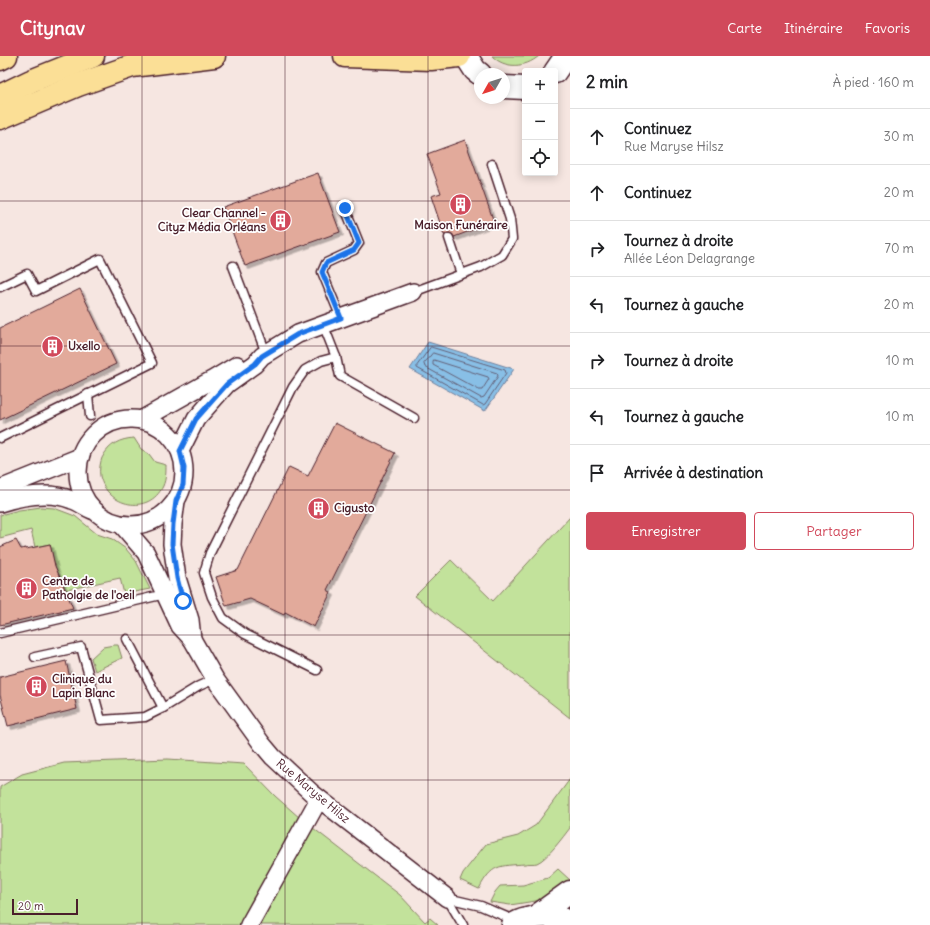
<!DOCTYPE html>
<html lang="fr">
<head>
<meta charset="utf-8">
<style>
	:root { --surface:#fff; --page:#f6f6f6; --text:#202124; --muted:#757577; --line:#e0e0e0; --accent:#d1495b }
	body { margin:0; font-family:Delius,sans-serif; background:var(--page); color:var(--text) }
	.controls { position:absolute; right:12px; top:12px; display:grid; overflow:hidden; border-radius:4px; box-shadow:0 2px 10px #0003 }
	.controls button { width:36px; height:36px; display:grid; place-items:center; padding:0; border:0; border-bottom:1px solid var(--line); background:var(--surface); color:var(--text); font:20px sans-serif }
	.compass { position:absolute; left:474px; top:12px; width:36px; height:36px; border-radius:50%; background:var(--surface); box-shadow:0 2px 10px #0003; rotate:231deg }
	.scale { position:absolute; left:12px; bottom:10px; width:66px; box-sizing:border-box; padding-left:4px; border:2px solid #4a1f2b; border-top:0; font-size:11px; line-height:14px; white-space:nowrap; color:#4a1f2b; -webkit-text-stroke:3px #fff; paint-order:stroke }
	.stop { position:absolute; width:12px; height:12px; margin:-9px; border:3px solid #1a73e8; border-radius:50%; background:#fff }
	.stop.end { background:#1a73e8; border-color:#fff; box-shadow:0 1px 4px #0008 }
	.list { margin:0; padding:0; list-style:none }
	h2 { display:flex; justify-content:space-between; align-items:center; height:52px; margin:0; padding:0 16px; font-size:17px }
	h2 small { font-size:13px; font-weight:400; color:var(--muted) }
	.list li { display:grid; grid-template-columns:26px 1fr auto; gap:12px; align-items:center; box-sizing:border-box; height:56px; padding:0 16px; border-top:1px solid var(--line) }
	.list b { display:block; font-size:15px; white-space:nowrap }
	.list p { margin:0; font-size:13px; white-space:nowrap; color:var(--muted) }
	.list em { font-size:13px; font-style:normal; color:var(--muted) }
	.actions { display:flex; gap:8px; padding:12px 16px }
	.actions a { flex:1; padding:9px 0; border:1px solid var(--accent); border-radius:4px; text-align:center; font-size:14px; color:var(--accent) }
	.actions .main { background:var(--accent); color:#fff }
	.icon { flex:none; width:22px; height:22px; fill:none; stroke:currentColor; stroke-width:2; stroke-linecap:round; stroke-linejoin:round }
	.map { position:relative; flex:none; width:570px; height:869px; overflow:hidden }
	header { display:flex; align-items:center; gap:24px; box-sizing:border-box; height:56px; padding:0 20px; background:var(--accent); color:#fff }
	header strong { font-size:19px }
	nav { display:flex; gap:22px; margin-inline-start:auto; font-size:14px }
	main { display:flex }
	aside { flex:1; background:var(--surface) }
	.map>svg:first-child { display:block }
	.green { fill:#c2e29b; stroke:#868063 }
	.water { fill:#88bfe6; stroke:#6f7f9b }
	.lines { fill:none; stroke-linecap:round; stroke-linejoin:round }
	.shore { stroke:#635f76; stroke-width:1 }
	.building { fill:#e2aa9b; stroke:#4a1f2b; filter:url(#shadow) }
	.lane-casing { stroke:#4a1f2b; stroke-width:11 }
	.street-casing { stroke:#4a1f2b; stroke-width:20 }
	.secondary-casing { stroke:#4a1f2b; stroke-width:25 }
	.primary-casing { stroke:#4a1f2b; stroke-width:25 }
	.lane { stroke:#fff; stroke-width:8 }
	.street { stroke:#fff; stroke-width:17 }
	.secondary { stroke:#fff; stroke-width:22 }
	.primary { stroke:#fbdf96; stroke-width:22 }
	.route { stroke:#1a73e8; stroke-width:5 }
	.grid { fill:none; stroke:#4a1f2b; stroke-width:1; stroke-opacity:0.55 }
	.labels { text-anchor:middle; stroke-width:3.5; stroke-linejoin:round; paint-order:stroke }
	.poi-label { font-size:12px; font-weight:bold; fill:#4a1f2b; stroke:#fff; text-anchor:start }
	.street-label { font-size:12px; fill:#4a1f2b; stroke:#fff }
</style>
</head>
<body>
<header>
<strong>Citynav</strong>
<nav><a>Carte</a><a>Itinéraire</a><a>Favoris</a></nav>
</header>
<main>
<div class="map">
<svg width="570" height="869" viewBox="0 0 570 869">
	<defs>
		<filter id="shadow"><feDropShadow dx="3.5" dy="3.5" stdDeviation="0" flood-color="#0004"/></filter>
	</defs>
	<rect width="100%" height="100%" fill="#f6e6e1"/>
	<filter id="ink" filterUnits="userSpaceOnUse"><feTurbulence type="fractalNoise" baseFrequency=".025" numOctaves="2"/><feDisplacementMap in="SourceGraphic" scale="8" xChannelSelector="R" yChannelSelector="G"/><feConvolveMatrix kernelMatrix="1 2 1 2 8 2 1 2 1" color-interpolation-filters="sRGB"/></filter>
	<g filter="url(#ink)">
		<!-- green -->
		<g class="green">
			<path d="M492,0H539C525,12 505,13 492,0Z"/>
			<path d="M134,382L141,393L149,398L155,406L166,409C166,416 166,423 163,430C149,460 107,451 100,420C99,414 100,407 102,402C109,388 120,383 134,382Z"/>
			<polygon points="41,451 54,452 75,460 97,478 112,483 126,493 136,505 150,533 124,538 120,522 66,534 55,510 50,488 35,491 31,474 0,482 0,459 19,454"/>
			<polygon points="570,461 570,662 415,540 451,504 493,545"/>
			<polygon points="114,589 118,589 122,602 95,615 91,602 103,591"/>
			<polygon points="168,703 244,708 275,740 300,762 400,839 425,866 430,862 438,869 0,869 0,731 22,718 64,707"/>
			<path d="M570,723V772C563,781 547,803 537,807C534,808 528,807 525,808C499,810 492,808 479,833L460,824L463,817L486,788L518,780L536,769Z"/>
			<polygon points="558,813 570,824 570,828 548,843 510,849 490,846 495,836 500,830 523,829 548,822"/>
		</g>
		<!-- water -->
		<polygon class="water" points="428,286 514,313 485,355 410,313"/>
		<g class="lines">
			<!-- shore -->
			<g class="shore">
				<polygon points="431,291 505,314 506,317 485,348 483,349 417,312 417,310"/>
				<polygon points="433,297 497,317 498,320 484,341 481,342 425,311 424,308"/>
				<polygon points="434,304 488,321 489,323 482,334 479,334 433,309 433,307"/>
			</g>
		</g>
		<!-- building -->
		<g class="building">
			<polygon points="465,84 494,166 454,181 450,177 444,179 431,140 441,137 427,98"/>
			<polygon points="318,117 340,176 245,210 223,151"/>
			<polygon points="80,233 116,308 0,364 0,272"/>
			<polygon points="335,367 395,397 327,534 331,536 314,571 285,556 284,559 250,543 226,550 216,521 238,514 289,411 308,420"/>
			<polygon points="16,484 21,493 26,492 26,493 50,488 55,510 73,552 0,569 0,491"/>
			<polygon points="66,605 77,653 8,670 0,639 0,621"/>
		</g>
		<g class="lines">
			<defs>
				<g id="lane">
					<polyline points="449,182 461,218"/>
					<polyline points="233,210 266,297"/>
					<polyline points="0,231 27,218 36,235 100,203 152,307 0,382"/>
					<polyline points="413,236 481,211 502,199 512,183 510,163 492,108"/>
					<polyline points="341,262 322,216 326,207 354,194 359,187 345,152"/>
					<polyline points="336,301 340,320 414,362"/>
					<polyline points="88,338 90,360"/>
					<polyline points="0,577 165,538"/>
					<polyline points="127,583 163,652 199,630 215,623"/>
					<polyline points="35,601 81,591 101,664 145,661 163,652"/>
					<polyline points="317,614 245,578 223,562 212,541 204,517 210,497 293,331 305,314 321,305 336,301 323,268"/>
					<polyline points="447,842 481,850 516,865"/>
					<polyline points="447,842 463,869"/>
				</g>
				<g id="street">
					<circle cx="131" cy="416" r="53"/>
					<polyline points="141,364 212,324 237,309"/>
					<polyline points="180,395 196,363 227,328 255,308 262,300 298,278 413,236"/>
					<polyline points="0,433 80,401"/>
					<polyline points="176,445 173,468 172,488 177,522 190,564 192,583"/>
					<path d="M0,447C22,440 50,435 72,444C79,446 85,451 92,454"/>
					<polyline points="122,469 146,497 180,570 192,583 215,623 262,688 273,701 313,738 447,842"/>
					<polyline points="249,869 319,743"/>
				</g>
				<g id="secondary">
					<polyline points="466,0 475,14 480,18"/>
					<polyline points="555,16 566,0"/>
					<polyline points="504,31 525,32"/>
					<polyline points="538,859 570,836"/>
					<path d="M513,869C518,865 522,864 527,863C543,858 555,859 570,866"/>
				</g>
				<g id="primary">
					<polyline points="345,0 431,3 459,0"/>
					<polyline points="0,3 6,0"/>
					<polyline points="0,40 31,25 93,0"/>
					<polyline points="0,62 78,29 132,10 214,0"/>
				</g>
			</defs>
			<!-- lane casing -->
			<use href="#lane" class="lane-casing"/>
			<!-- street casing -->
			<use href="#street" class="street-casing"/>
			<!-- secondary casing -->
			<use href="#secondary" class="secondary-casing"/>
			<!-- primary casing -->
			<use href="#primary" class="primary-casing"/>
			<!-- lane -->
			<use href="#lane" class="lane"/>
			<!-- street -->
			<use href="#street" class="street"/>
			<!-- secondary -->
			<use href="#secondary" class="secondary"/>
			<!-- primary -->
			<use href="#primary" class="primary"/>
		</g>
	</g>
	<g class="lines" filter="url(#ink)">
		<!-- route -->
		<polyline class="route" points="183,545 177,522 172,488 173,468 176,445 183,429 184,412 180,395 196,363 227,328 255,308 262,300 298,278 341,262 322,216 326,207 354,194 359,187 345,152"/>
	</g>
	<!-- grid -->
	<path class="grid" d="M142,0V869M285,0V869M428,0V869M0,145H570M0,290H570M0,434H570M0,579H570M0,724H570"/>
	<!-- icons -->
	<defs>
		<symbol id="building-disc" viewBox="-11 -11 22 22"><circle r="9.5" fill="#d1495b" stroke="#fff"/><path d="M-4-6H4V6H1V3H-1V6H-4ZM-2.5-4.3h1.7v1.8h-1.7ZM.8-4.3h1.7v1.8H.8ZM-2.5-1h1.7V.8h-1.7ZM.8-1h1.7V.8H.8Z" fill="#fff"/></symbol>
	</defs>
	<g fill-rule="evenodd">
		<use href="#building-disc" x="448" y="136" width="25" height="25"/>
		<use href="#building-disc" x="268" y="152" width="25" height="25"/>
		<use href="#building-disc" x="40" y="278" width="25" height="25"/>
		<use href="#building-disc" x="306" y="440" width="25" height="25"/>
		<use href="#building-disc" x="14" y="520" width="25" height="25"/>
		<use href="#building-disc" x="24" y="618" width="25" height="25"/>
	</g>
	<g class="labels">
		<!-- poi labels -->
		<g class="poi-label">
			<text x="266" y="161" text-anchor="end">Clear Channel -<tspan x="266" dy="14">Cityz Média Orléans</tspan></text>
			<text x="461" y="173" text-anchor="middle">Maison Funéraire</text>
			<text x="68" y="294">Uxello</text>
			<text x="334" y="456">Cigusto</text>
			<text x="42" y="529">Centre de<tspan x="42" dy="14">Patholgie de l'oeil</tspan></text>
			<text x="52" y="627">Clinique du<tspan x="52" dy="14">Lapin Blanc</tspan></text>
		</g>
		<!-- street labels -->
		<g class="street-label">
			<text transform="translate(313 735) rotate(40)" y="4">Rue Maryse Hilsz</text>
		</g>
	</g>
</svg>
<div class="controls">
<button>+</button>
<button>−</button>
<button><svg class="icon" aria-label="locate" viewBox="0 0 24 24"><circle cx="12" cy="12" r="6"/><path d="M12 2v4M12 18v4M2 12h4M18 12h4"/></svg></button>
</div>
<svg class="compass" viewBox="-18 -18 36 36"><path d="M0-13l5 13h-10z" fill="#e53935"/><path d="M0 13l5-13h-10z" fill="#757577"/></svg>
<div class="scale">20 m</div>
<div class="stop" style="left:183px;top:545px"></div>
<div class="stop end" style="left:345px;top:152px"></div>
</div>
<aside>
<h2>2 min<small>À pied · 160 m</small></h2>
<ul class="list">
<li><svg class="icon" aria-label="ahead" viewBox="0 0 24 24"><path d="M12 20V5M6 11l6-6 6 6"/></svg><div><b>Continuez</b><p>Rue Maryse Hilsz</p></div><em>30 m</em></li>
<li><svg class="icon" aria-label="ahead" viewBox="0 0 24 24"><path d="M12 20V5M6 11l6-6 6 6"/></svg><div><b>Continuez</b></div><em>20 m</em></li>
<li><svg class="icon" aria-label="right" viewBox="0 0 24 24"><path d="M7 20v-9h11M14 6l5 5-5 5"/></svg><div><b>Tournez à droite</b><p>Allée Léon Delagrange</p></div><em>70 m</em></li>
<li><svg class="icon" aria-label="left" viewBox="0 0 24 24"><path d="M17 20v-9H6M10 6l-5 5 5 5"/></svg><div><b>Tournez à gauche</b></div><em>20 m</em></li>
<li><svg class="icon" aria-label="right" viewBox="0 0 24 24"><path d="M7 20v-9h11M14 6l5 5-5 5"/></svg><div><b>Tournez à droite</b></div><em>10 m</em></li>
<li><svg class="icon" aria-label="left" viewBox="0 0 24 24"><path d="M17 20v-9H6M10 6l-5 5 5 5"/></svg><div><b>Tournez à gauche</b></div><em>10 m</em></li>
<li><svg class="icon" aria-label="arrive" viewBox="0 0 24 24"><path d="M6 21V4h12l-3 4 3 4H6"/></svg><div><b>Arrivée à destination</b></div></li>
</ul>
<div class="actions"><a class="main">Enregistrer</a><a>Partager</a></div>
</aside>
</main>
</body>
</html>
